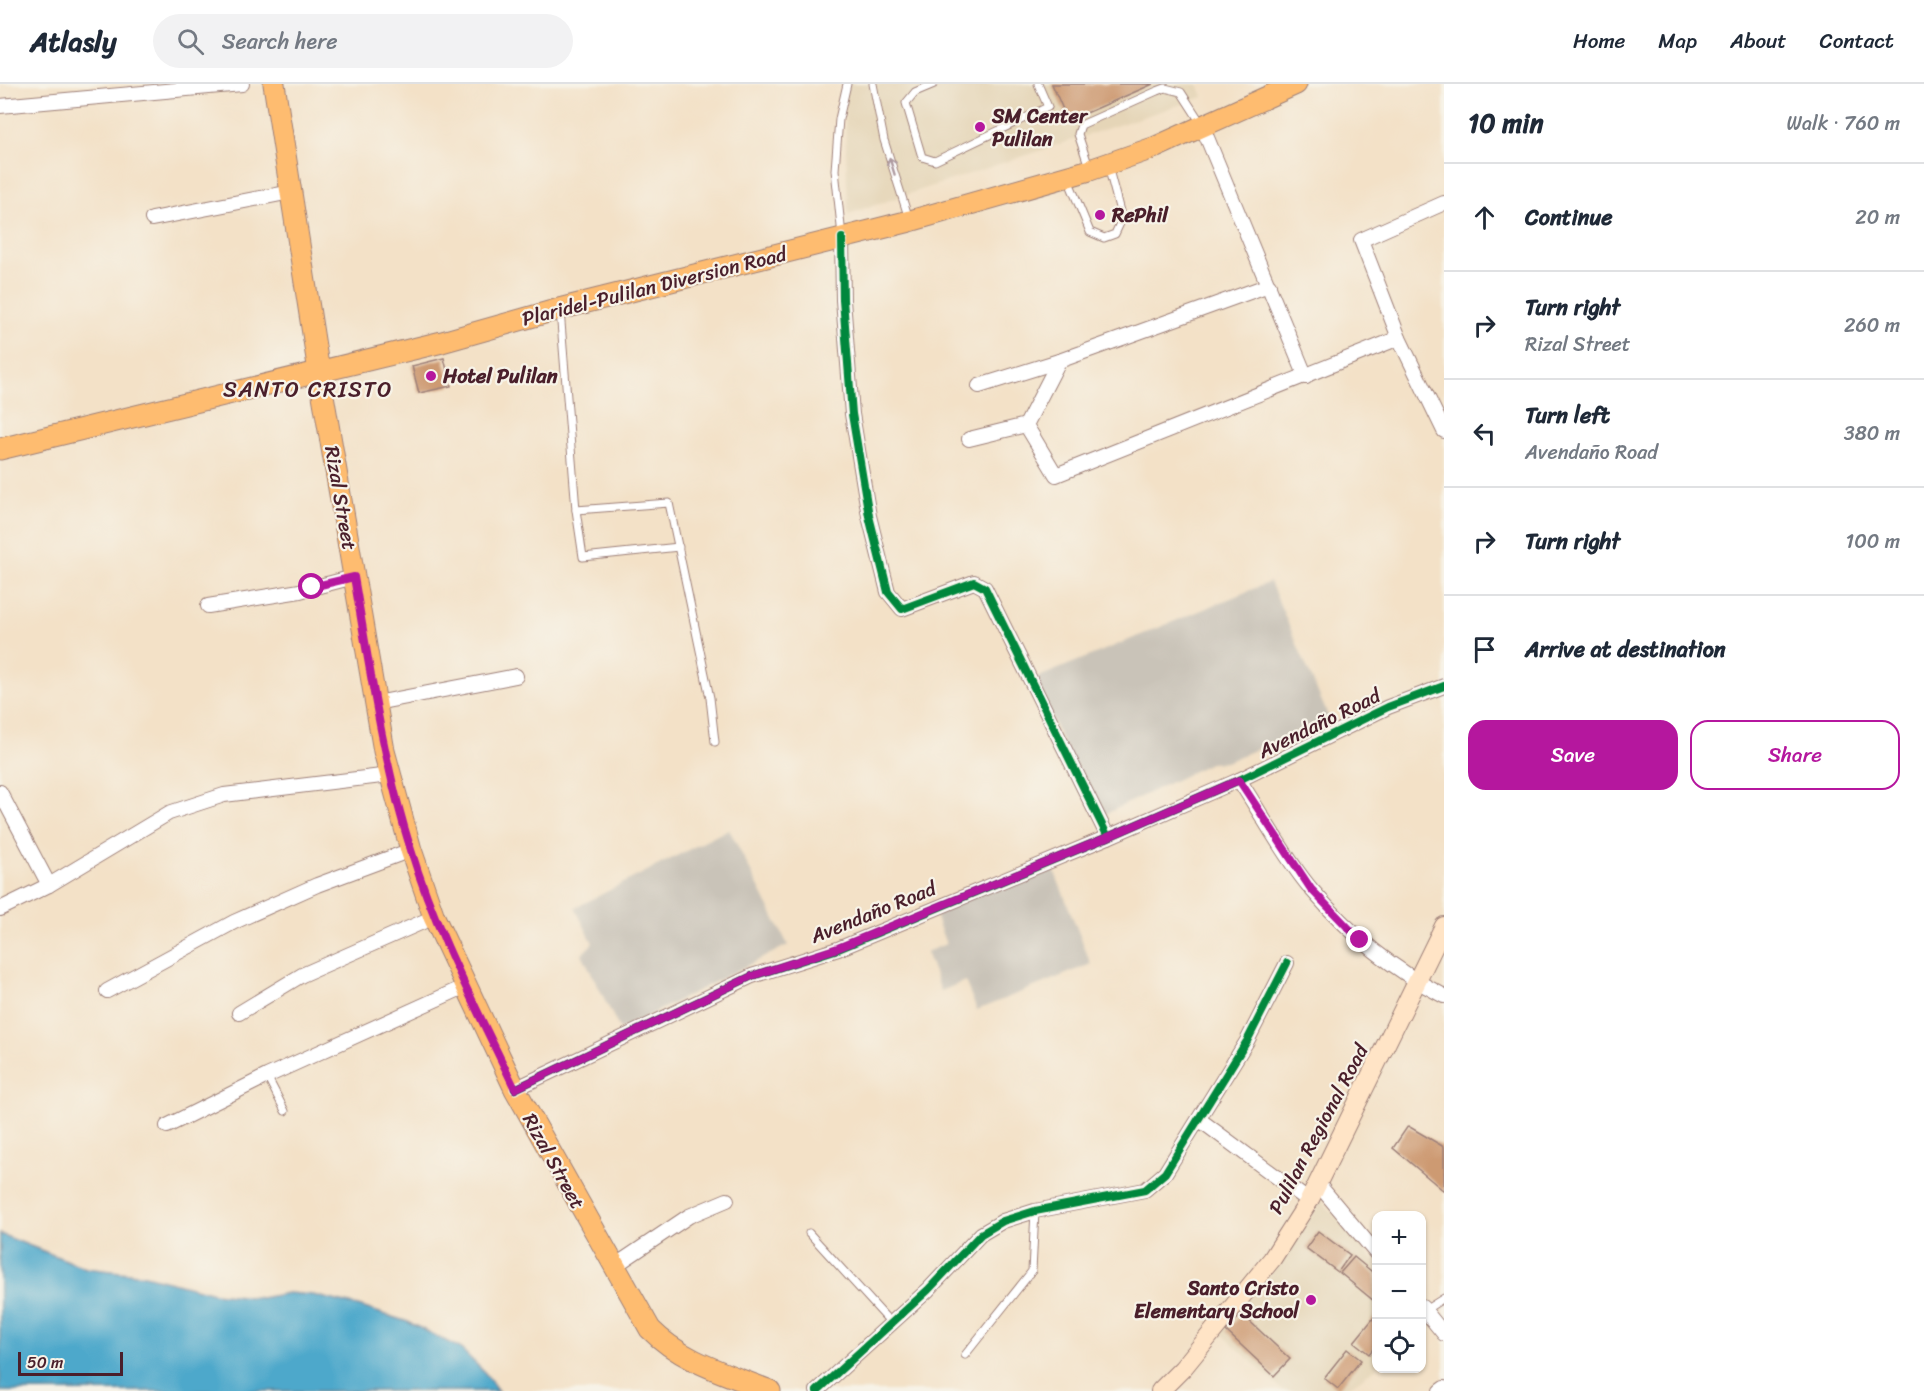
<!DOCTYPE html>
<html lang="en">
<head>
<meta charset="utf-8">
<style>
	:root { --surface:#fff; --page:#f2f2f3; --text:#1f2937; --muted:#747a83; --line:#e0e1e3; --accent:#b5179e }
	body { margin:0; font-family:Sriracha,sans-serif; background:var(--page); color:var(--text) }
	.controls { position:absolute; right:18px; bottom:18px; display:grid; overflow:hidden; border-radius:12px; box-shadow:0 2px 4px #0004 }
	.controls button { width:54px; height:54px; display:grid; place-items:center; padding:0; border:0; border-bottom:2px solid var(--line); background:var(--surface); color:var(--text); font:30px sans-serif }
	.scale { position:absolute; left:18px; bottom:15px; width:105px; box-sizing:border-box; padding-left:6px; border:3px solid #4a1f2b; border-top:0; font-size:16px; line-height:21px; white-space:nowrap; color:#4a1f2b; -webkit-text-stroke:4px #f7f3e8; paint-order:stroke }
	.stop { position:absolute; width:18px; height:18px; margin:-14px; border:4px solid #b5179e; border-radius:50%; background:#fff }
	.stop.end { background:#b5179e; border-color:#fff; box-shadow:0 2px 6px #0008 }
	.list { margin:0; padding:0; list-style:none }
	h2 { display:flex; justify-content:space-between; align-items:center; height:78px; margin:0; padding:0 24px; font-size:26px }
	h2 small { font-size:20px; font-weight:400; color:var(--muted) }
	.list li { display:grid; grid-template-columns:39px 1fr auto; gap:18px; align-items:center; box-sizing:border-box; height:108px; padding:0 24px; border-top:2px solid var(--line) }
	.list b { display:block; font-size:22px; white-space:nowrap }
	.list p { margin:0; font-size:20px; white-space:nowrap; color:var(--muted) }
	.list em { font-size:20px; font-style:normal; color:var(--muted) }
	.actions { display:flex; gap:12px; padding:18px 24px }
	.actions a { flex:1; padding:14px 0; border:2px solid var(--accent); border-radius:18px; text-align:center; font-size:21px; color:var(--accent) }
	.actions .main { background:var(--accent); color:#fff }
	.icon { flex:none; width:33px; height:33px; fill:none; stroke:currentColor; stroke-width:2; stroke-linecap:round; stroke-linejoin:round }
	.map { position:relative; flex:none; width:1444px; height:1307px; overflow:hidden }
	header { display:flex; align-items:center; gap:36px; box-sizing:border-box; height:84px; padding:0 30px; background:var(--surface); border-bottom:2px solid var(--line) }
	header strong { font-size:28px }
	nav { display:flex; gap:33px; margin-inline-start:auto; font-size:21px }
	.search { width:420px; height:54px; background:var(--page); display:flex; align-items:center; gap:15px; box-sizing:border-box; padding:0 21px; border-radius:33px; color:var(--muted); font-size:22px }
	main { display:flex }
	aside { flex:1; background:var(--surface) }
	.map>svg:first-child { display:block }
	.built { fill:#e5d5b7 }
	.industrial { fill:#c9c3b8 }
	.water { fill:#4da8cb; stroke:#4c647b; stroke-width:1.5 }
	.building { fill:#cd9a72 }
	.lines { fill:none; stroke-linecap:round; stroke-linejoin:round }
	.service-casing { stroke:#9e8079; stroke-width:9 }
	.minor-casing { stroke:#9e8079; stroke-width:16 }
	.secondary-casing { stroke:#9e8079; stroke-width:20 }
	.primary-casing { stroke:#9e8079; stroke-width:23 }
	.trunk-casing { stroke:#9e8079; stroke-width:23 }
	.service { stroke:#fff; stroke-width:7 }
	.minor { stroke:#fff; stroke-width:14 }
	.secondary { stroke:#ffe4c6; stroke-width:18 }
	.primary { stroke:#febc70; stroke-width:21 }
	.trunk { stroke:#febc70; stroke-width:21 }
	.cycleway-casing { stroke:#f7f3e8; stroke-width:11 }
	.cycleway { stroke:#00873e; stroke-width:8 }
	.oneway { stroke:#ae9aa0 }
	.route { stroke:#b5179e; stroke-width:8 }
	.poi-dot { fill:#b5179e; stroke:#f7f3e8; stroke-width:2 }
	.labels { text-anchor:middle; stroke-width:4.5; stroke-linejoin:round; paint-order:stroke }
	.poi-label { font-size:20px; font-weight:bold; fill:#4a1f2b; stroke:#f7f3e8; text-anchor:start }
	.street-label { font-size:20px; fill:#4a1f2b; stroke:#f7f3e8 }
	.quarter-label { font-size:22px; letter-spacing:1.5px; fill:#4a1f2b; stroke:#f7f3e8 }
</style>
</head>
<body>
<header>
<strong>Atlasly</strong>
<div class="search"><svg class="icon" aria-label="search" viewBox="0 0 24 24"><circle cx="10" cy="10" r="6"/><path d="M15 15l6 6"/></svg>Search here</div>
<nav><a>Home</a><a>Map</a><a>About</a><a>Contact</a></nav>
</header>
<main>
<div class="map">
<svg width="1444" height="1307" viewBox="0 0 1444 1307">
	<rect width="100%" height="100%" fill="#f7f3e8"/>
	<filter id="ink" filterUnits="userSpaceOnUse"><feTurbulence type="fractalNoise" baseFrequency=".0167" numOctaves="2"/><feDisplacementMap in="SourceGraphic" scale="12" xChannelSelector="R" yChannelSelector="G"/><feConvolveMatrix kernelMatrix="1 2 1 2 8 2 1 2 1" color-interpolation-filters="sRGB"/></filter>
	<filter id="wash" filterUnits="userSpaceOnUse"><feTurbulence type="fractalNoise" baseFrequency=".008" numOctaves="4" result="noise"/><feDisplacementMap in="SourceGraphic" scale="24" xChannelSelector="R" yChannelSelector="G"/><feGaussianBlur stdDeviation="1.35" result="paint"/><feColorMatrix in="noise" values="0 0 0 0 0 0 0 0 0 0 0 0 0 0 0 0 0 1.4 0 .05"/><feComposite in="paint" operator="in"/></filter>
	<g filter="url(#wash)">
		<rect width="100%" height="100%" fill="#f3e1c7"/>
		<!-- built -->
		<g class="built">
			<polygon points="844,0 1198,0 1203,13 848,130"/>
			<polygon points="1322,1117 1376,1179 1376,1284 1343,1307 1283,1307 1217,1245 1273,1187"/>
		</g>
		<!-- industrial -->
		<g class="industrial">
			<polygon points="1270,498 1329,634 1226,678 1210,679 1097,734 1034,595"/>
			<polygon points="729,745 788,861 620,946 582,870 593,859 575,824"/>
			<polygon points="1050,776 1091,880 977,926 965,897 941,907 926,868 946,860 936,834 944,819"/>
		</g>
		<!-- water -->
		<polygon class="water" points="0,1150 86,1184 145,1191 214,1209 261,1214 288,1209 313,1211 358,1222 408,1238 460,1264 485,1289 498,1307 0,1307"/>
		<g id="blocks">
			<!-- building -->
			<g class="building">
				<polygon points="1052,0 1153,0 1068,37"/>
				<polygon points="444,274 451,302 419,309 412,282"/>
				<polygon points="1408,1042 1444,1063 1444,1107 1393,1064"/>
				<polygon points="1318,1147 1350,1171 1338,1188 1306,1164"/>
				<polygon points="1354,1173 1376,1191 1374,1217 1340,1189"/>
				<polygon points="1242,1230 1290,1275 1274,1292 1226,1247"/>
				<polygon points="1376,1231 1376,1261 1369,1270 1354,1258"/>
				<polygon points="1347,1265 1361,1276 1338,1305 1324,1294"/>
			</g>
		</g>
	</g>
	<g filter="url(#ink)">
		<use href="#blocks" fill-opacity="0" stroke="#9e8079" stroke-width="1.5"/>
		<g class="lines">
			<defs>
				<g id="service">
					<polyline points="873,0 884,56 909,135"/>
					<polyline points="934,0 915,8 906,19 922,73 935,77 1048,23 1038,0"/>
					<polyline points="1089,83 1078,50 1081,41 1157,7 1165,4 1181,8 1201,39"/>
					<polyline points="1068,95 1090,148 1104,154 1115,150 1122,135 1108,82"/>
					<polyline points="842,152 835,86 839,35 847,0"/>
					<polyline points="560,226 576,426 669,419 710,614 715,658"/>
					<polyline points="576,426 583,473 679,463"/>
					<polyline points="267,992 285,1027"/>
					<polyline points="809,1149 892,1240"/>
					<polyline points="1425,1226 1444,1214"/>
					<polyline points="965,1271 1032,1187 1035,1127"/>
				</g>
				<g id="minor">
					<polyline points="0,22 242,0"/>
					<polyline points="1203,44 1306,293"/>
					<polyline points="1444,119 1361,156 1399,254 1444,347"/>
					<polyline points="152,135 291,108"/>
					<polyline points="842,154 843,216 852,330 869,432 888,508 902,525 974,498 985,504 1108,753"/>
					<polyline points="1059,277 1026,341 1056,391 1399,254"/>
					<polyline points="979,302 1059,277 1269,201"/>
					<polyline points="969,355 1026,341"/>
					<polyline points="208,522 300,507 354,493"/>
					<polyline points="376,619 516,592"/>
					<path d="M1239,696C1261,729 1287,777 1312,806C1349,849 1393,886 1444,912"/>
					<polyline points="0,708 49,801"/>
					<polyline points="0,825 49,801 169,729 224,711 390,691"/>
					<polyline points="107,907 234,838 317,801 411,766"/>
					<polyline points="239,929 302,891 434,833"/>
					<polyline points="515,1005 752,892 838,865 1108,753 1239,696 1388,623 1444,602"/>
					<polyline points="1200,1036 1309,1117"/>
					<polyline points="167,1042 267,992 466,902"/>
					<polyline points="1319,1101 1376,1169"/>
					<polyline points="613,1183 689,1132 727,1116"/>
					<polyline points="1422,1223 1444,1250"/>
					<polyline points="817,1307 928,1206 981,1150 1003,1137 1035,1127 1145,1106 1165,1089 1247,957 1287,879"/>
					<polyline points="1440,1307 1444,1304"/>
				</g>
				<polyline id="secondary" points="1160,1307 1183,1284 1272,1175 1309,1117 1444,842"/>
				<path id="primary" d="M274,0L319,288L384,667L411,766L434,833L515,1005L650,1245C682,1278 728,1290 770,1307"/>
				<polyline id="trunk" points="0,365 442,258 559,225 910,137 1090,86 1156,63 1296,0"/>
			</defs>
			<!-- service casing -->
			<use href="#service" class="service-casing"/>
			<!-- minor casing -->
			<use href="#minor" class="minor-casing"/>
			<!-- secondary casing -->
			<use href="#secondary" class="secondary-casing"/>
			<!-- primary casing -->
			<use href="#primary" class="primary-casing"/>
			<!-- trunk casing -->
			<use href="#trunk" class="trunk-casing"/>
			<!-- service -->
			<use href="#service" class="service"/>
			<!-- minor -->
			<use href="#minor" class="minor"/>
			<!-- secondary -->
			<use href="#secondary" class="secondary"/>
			<!-- primary -->
			<use href="#primary" class="primary"/>
			<!-- trunk -->
			<use href="#trunk" class="trunk"/>
			<defs>
				<g id="cycleway">
					<polyline points="842,154 843,216 852,330 869,432 888,508 902,525 974,498 985,504 1108,753"/>
					<polyline points="515,1005 752,892 838,865 1108,753 1239,696 1388,623 1444,602"/>
					<polyline points="817,1307 928,1206 981,1150 1003,1137 1035,1127 1145,1106 1165,1089 1247,957 1287,879"/>
				</g>
			</defs>
			<!-- cycleway casing -->
			<use href="#cycleway" class="cycleway-casing"/>
			<!-- cycleway -->
			<use href="#cycleway" class="cycleway"/>
		</g>
		<!-- one-way arrows -->
		<defs><path id="oneway-shaft" d="M-6 0H5M1.5-3L5.5 0L1.5 3" fill="none" stroke-width="1.6" stroke-linecap="round" stroke-linejoin="round" transform="scale(1.5)"/></defs>
		<use class="oneway" href="#oneway-shaft" transform="translate(892 82) rotate(-107)"/>
	</g>
	<g class="lines" filter="url(#ink)">
		<!-- route -->
		<path class="route" d="M312,503L354,493C370,585 383,677 411,766C436,849 478,927 515,1005L752,892L838,864L1108,753L1239,696L1311,805L1360,856"/>
	</g>
	<!-- markers -->
	<g class="poi-dot">
		<circle cx="980" cy="43" r="6"/>
		<circle cx="1100" cy="131" r="6"/>
		<circle cx="431" cy="292" r="6"/>
		<circle cx="1311" cy="1216" r="6"/>
	</g>
	<g class="labels">
		<!-- poi labels -->
		<g class="poi-label">
			<text x="992" y="39">SM Center<tspan x="992" dy="23">Pulilan</tspan></text>
			<text x="1112" y="138">RePhil</text>
			<text x="443" y="299">Hotel Pulilan</text>
			<text x="1299" y="1211" text-anchor="end">Santo Cristo<tspan x="1299" dy="23">Elementary School</tspan></text>
		</g>
		<!-- street labels -->
		<g class="street-label">
			<text transform="translate(654 202) rotate(-14)" y="7">Plaridel-Pulilan Diversion Road</text>
			<text transform="translate(341 414) rotate(80)" y="7">Rizal Street</text>
			<text transform="translate(1319 639) rotate(-26)" y="7">Avendaño Road</text>
			<text transform="translate(873 828) rotate(-22)" y="7">Avendaño Road</text>
			<text transform="translate(1318 1045) rotate(-62)" y="7">Pulilan Regional Road</text>
			<text transform="translate(554 1077) rotate(61)" y="7">Rizal Street</text>
		</g>
		<!-- quarter labels -->
		<g class="quarter-label">
			<text x="308" y="313">SANTO CRISTO</text>
		</g>
	</g>
</svg>
<div class="controls">
<button>+</button>
<button>−</button>
<button><svg class="icon" aria-label="locate" viewBox="0 0 24 24"><circle cx="12" cy="12" r="6"/><path d="M12 2v4M12 18v4M2 12h4M18 12h4"/></svg></button>
</div>
<div class="scale">50 m</div>
<div class="stop" style="left:312px;top:503px"></div>
<div class="stop end" style="left:1360px;top:856px"></div>
</div>
<aside>
<h2>10 min<small>Walk · 760 m</small></h2>
<ul class="list">
<li><svg class="icon" aria-label="ahead" viewBox="0 0 24 24"><path d="M12 20V5M6 11l6-6 6 6"/></svg><div><b>Continue</b></div><em>20 m</em></li>
<li><svg class="icon" aria-label="right" viewBox="0 0 24 24"><path d="M7 20v-9h11M14 6l5 5-5 5"/></svg><div><b>Turn right</b><p>Rizal Street</p></div><em>260 m</em></li>
<li><svg class="icon" aria-label="left" viewBox="0 0 24 24"><path d="M17 20v-9H6M10 6l-5 5 5 5"/></svg><div><b>Turn left</b><p>Avendaño Road</p></div><em>380 m</em></li>
<li><svg class="icon" aria-label="right" viewBox="0 0 24 24"><path d="M7 20v-9h11M14 6l5 5-5 5"/></svg><div><b>Turn right</b></div><em>100 m</em></li>
<li><svg class="icon" aria-label="arrive" viewBox="0 0 24 24"><path d="M6 21V4h12l-3 4 3 4H6"/></svg><div><b>Arrive at destination</b></div></li>
</ul>
<div class="actions"><a class="main">Save</a><a>Share</a></div>
</aside>
</main>
</body>
</html>
